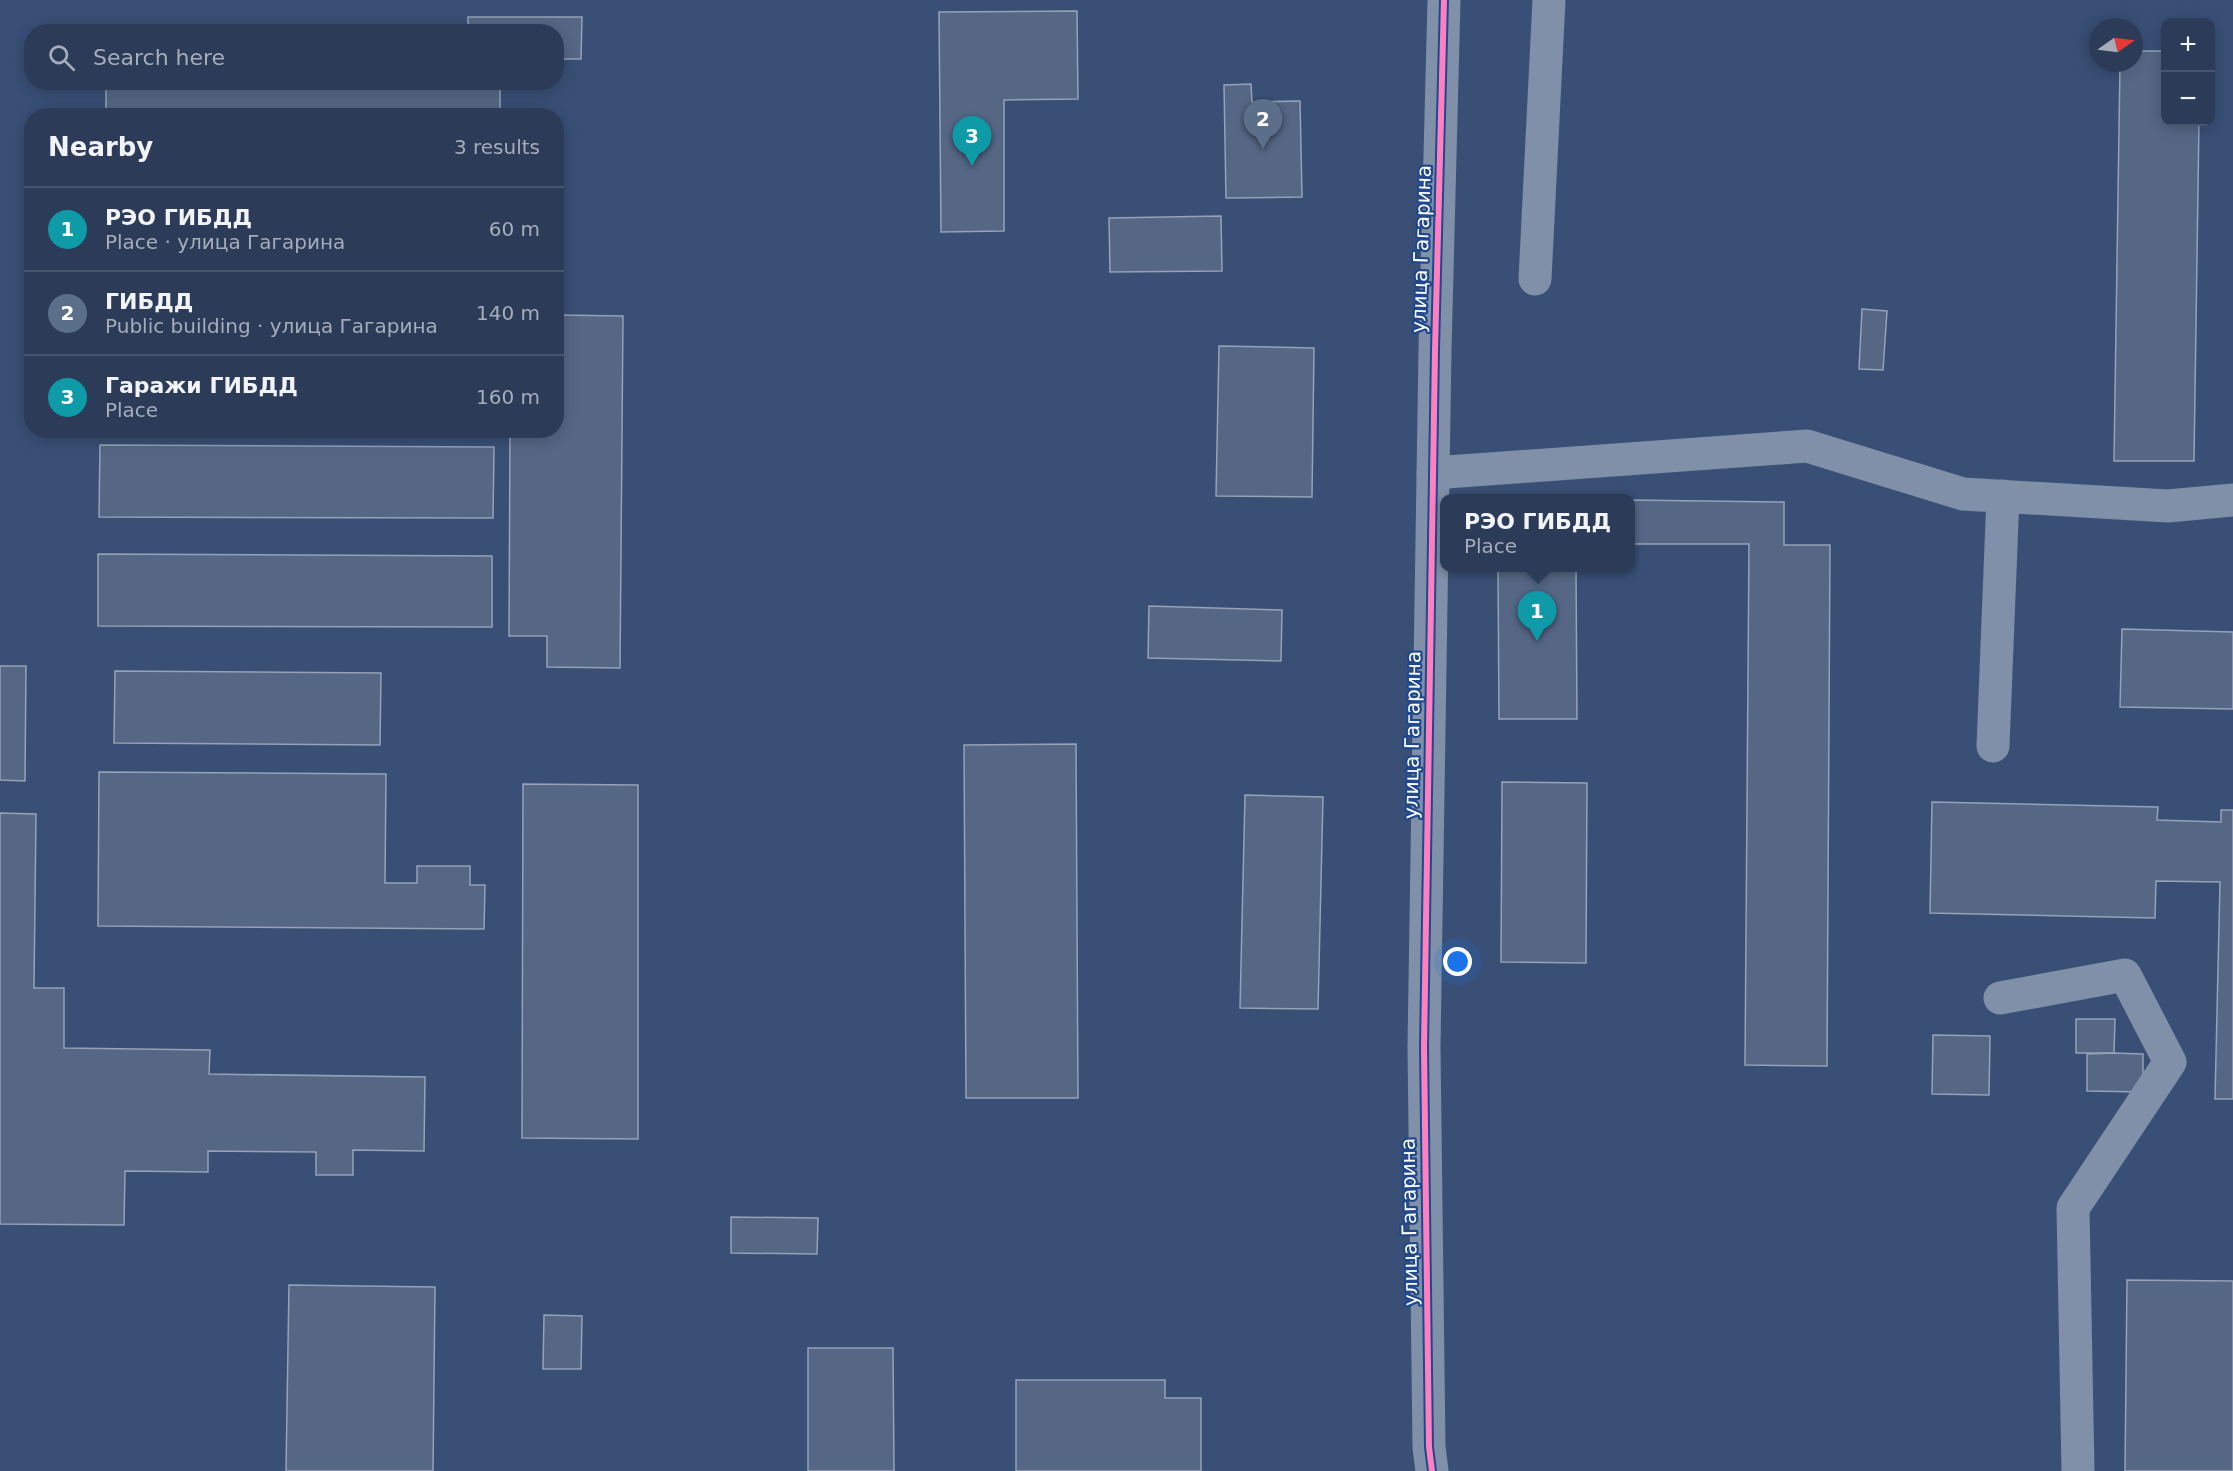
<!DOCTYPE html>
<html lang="en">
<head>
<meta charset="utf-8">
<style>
	:root { --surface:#2b3b58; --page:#374661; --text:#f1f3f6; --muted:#a6adba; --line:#47556e; --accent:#95b2f1 }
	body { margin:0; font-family:"DejaVu Sans",sans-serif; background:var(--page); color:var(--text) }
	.controls { position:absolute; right:18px; top:18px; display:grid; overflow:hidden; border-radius:12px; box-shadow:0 3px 15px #0003 }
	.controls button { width:54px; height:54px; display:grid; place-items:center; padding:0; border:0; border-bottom:2px solid var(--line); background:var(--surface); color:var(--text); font:30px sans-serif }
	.compass { position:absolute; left:2089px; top:18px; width:54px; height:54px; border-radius:50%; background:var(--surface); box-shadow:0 3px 15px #0003; rotate:76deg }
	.you { position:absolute; left:1458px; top:962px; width:21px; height:21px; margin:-15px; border:4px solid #fff; border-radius:50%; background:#1a73e8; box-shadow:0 0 0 9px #1a73e833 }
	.badge { display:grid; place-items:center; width:39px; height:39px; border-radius:50%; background:var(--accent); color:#fff; font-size:20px; font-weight:700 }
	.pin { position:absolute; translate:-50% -50px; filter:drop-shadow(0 2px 3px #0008) }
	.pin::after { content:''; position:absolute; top:32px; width:21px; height:18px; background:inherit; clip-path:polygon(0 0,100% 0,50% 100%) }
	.popup { position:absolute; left:1440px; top:494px; width:195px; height:78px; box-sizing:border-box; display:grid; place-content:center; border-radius:12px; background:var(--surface); filter:drop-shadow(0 2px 4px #0005); font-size:20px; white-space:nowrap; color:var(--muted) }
	.popup b { font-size:22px; color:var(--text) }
	.popup::after { content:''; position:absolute; left:50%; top:100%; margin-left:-12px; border:12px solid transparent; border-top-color:var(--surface) }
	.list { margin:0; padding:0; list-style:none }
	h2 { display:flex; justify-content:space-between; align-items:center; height:78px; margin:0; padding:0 24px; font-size:26px }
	h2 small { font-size:20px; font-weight:400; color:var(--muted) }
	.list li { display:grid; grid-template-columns:39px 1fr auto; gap:18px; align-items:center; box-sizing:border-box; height:84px; padding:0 24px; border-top:2px solid var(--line) }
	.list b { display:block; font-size:22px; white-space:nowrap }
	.list p { margin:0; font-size:20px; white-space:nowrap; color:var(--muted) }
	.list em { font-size:20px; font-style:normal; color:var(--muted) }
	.icon { flex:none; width:33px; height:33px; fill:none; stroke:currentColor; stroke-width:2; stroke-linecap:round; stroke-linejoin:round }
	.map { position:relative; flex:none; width:2233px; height:1471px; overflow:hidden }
	.search { position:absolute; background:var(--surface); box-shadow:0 3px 15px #0003; left:24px; top:24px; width:540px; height:66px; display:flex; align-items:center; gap:15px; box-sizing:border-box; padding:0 21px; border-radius:24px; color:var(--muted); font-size:22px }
	.panel { position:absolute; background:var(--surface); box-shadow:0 3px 15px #0003; left:24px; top:108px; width:540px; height:330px; border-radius:24px }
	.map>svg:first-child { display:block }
	.building { fill:#556785; stroke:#95a2b7; stroke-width:1.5 }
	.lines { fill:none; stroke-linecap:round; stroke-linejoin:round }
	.minor { stroke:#8090a8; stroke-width:33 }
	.cycleway-casing { stroke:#20488e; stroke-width:10 }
	.cycleway { stroke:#ff80c0; stroke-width:6 }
	.labels { text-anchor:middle; stroke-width:4.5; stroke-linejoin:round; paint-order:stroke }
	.street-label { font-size:20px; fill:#fff; stroke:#20488e }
</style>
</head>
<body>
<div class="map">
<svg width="2233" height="1471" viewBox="0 0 2233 1471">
	<rect width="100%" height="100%" fill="#394f75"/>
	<!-- building -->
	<g class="building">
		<polygon points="1077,11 1078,99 1004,100 1004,231 941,232 939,12"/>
		<polygon points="468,17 582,17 581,59 556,59 556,32 468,32"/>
		<polygon points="2134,51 2166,51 2166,122 2199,122 2194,461 2114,461 2120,63 2134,63"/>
		<rect x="106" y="82" width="394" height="34"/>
		<polygon points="1251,84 1252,102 1300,101 1302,197 1226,198 1224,85"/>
		<polygon points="1221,216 1222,271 1110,272 1109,218"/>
		<polygon points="1862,309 1887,311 1883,370 1859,369"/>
		<polygon points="556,315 623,316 620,668 547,667 547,636 509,636 510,430 556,430"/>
		<polygon points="1219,346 1314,348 1312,497 1216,496"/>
		<polygon points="100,445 494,447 493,518 99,517"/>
		<polygon points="1630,500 1784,502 1784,545 1830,545 1827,1066 1745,1065 1749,544 1630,544"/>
		<polygon points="98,554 492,556 492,627 98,626"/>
		<polygon points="1498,568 1576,568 1577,719 1499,719"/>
		<polygon points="1149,606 1282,610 1281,661 1148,658"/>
		<polygon points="2122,629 2233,632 2233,709 2120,707"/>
		<polygon points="0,666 26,666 25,781 0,780"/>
		<polygon points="115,671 381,673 380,745 114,743"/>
		<polygon points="1076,744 1078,1098 966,1098 964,745"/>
		<polygon points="99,772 386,774 385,883 417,883 417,866 470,866 470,885 485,885 484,929 98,926"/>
		<polygon points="1502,782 1587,783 1586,963 1501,962"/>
		<polygon points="523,784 638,785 638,1139 522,1138"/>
		<polygon points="1245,795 1323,797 1318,1009 1240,1008"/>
		<polygon points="1932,802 2158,807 2157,820 2221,822 2221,810 2233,810 2233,1099 2215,1099 2220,882 2156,881 2155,918 1930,913"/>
		<polygon points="0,813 36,814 34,988 64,988 64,1048 210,1050 209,1074 425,1077 424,1151 353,1150 353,1175 316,1175 316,1152 208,1151 208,1172 125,1171 124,1225 0,1224"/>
		<polygon points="2076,1019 2115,1019 2114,1053 2076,1053"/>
		<polygon points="1933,1035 1990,1036 1989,1095 1932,1094"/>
		<polygon points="2114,1053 2143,1054 2143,1092 2087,1091 2087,1054"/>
		<polygon points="731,1217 818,1218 817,1254 731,1253"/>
		<polygon points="2127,1280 2233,1281 2233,1471 2125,1471"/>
		<polygon points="289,1285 435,1287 433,1471 286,1471"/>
		<polygon points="544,1315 582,1316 581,1369 543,1369"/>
		<polygon points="808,1348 893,1348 894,1471 808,1471"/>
		<polygon points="1016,1380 1165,1380 1165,1398 1201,1398 1201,1471 1016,1471"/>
	</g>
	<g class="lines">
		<!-- minor -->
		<g class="minor">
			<polyline points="1535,279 1549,0"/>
			<polyline points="1433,473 1807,446 1963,494 2168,506 2233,500"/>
			<polyline points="1993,746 2003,496"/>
			<polyline points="2000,998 2125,975 2170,1062 2073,1208 2078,1471"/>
			<polyline points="1432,1471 1429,1447 1424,1047 1435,350 1444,0"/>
		</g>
		<defs>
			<polyline id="cycleway" points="1432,1471 1429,1447 1424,1047 1435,350 1444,0"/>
		</defs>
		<!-- cycleway casing -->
		<use href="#cycleway" class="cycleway-casing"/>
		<!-- cycleway -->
		<use href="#cycleway" class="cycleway"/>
	</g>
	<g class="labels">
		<!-- street labels -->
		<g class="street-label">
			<text transform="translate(1421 249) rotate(-88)" y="7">улица Гагарина</text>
			<text transform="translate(1412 735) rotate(-89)" y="7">улица Гагарина</text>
			<text transform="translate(1409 1222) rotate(-91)" y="7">улица Гагарина</text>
		</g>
	</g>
</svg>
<div class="controls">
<button>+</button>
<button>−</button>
</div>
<svg class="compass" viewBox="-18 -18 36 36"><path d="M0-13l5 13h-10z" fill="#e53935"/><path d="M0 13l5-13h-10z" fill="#a6adba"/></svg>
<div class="you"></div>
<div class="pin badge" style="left:1537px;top:641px;background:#0f9aa8">1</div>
<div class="popup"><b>РЭО ГИБДД</b>Place</div>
<div class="pin badge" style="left:1263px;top:149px;background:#5c6f8a">2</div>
<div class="pin badge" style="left:972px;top:166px;background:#0f9aa8">3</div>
<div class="search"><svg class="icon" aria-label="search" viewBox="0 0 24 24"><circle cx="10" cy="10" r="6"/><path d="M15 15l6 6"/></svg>Search here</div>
<section class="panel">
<h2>Nearby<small>3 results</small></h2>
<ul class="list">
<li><span class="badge" style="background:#0f9aa8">1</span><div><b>РЭО ГИБДД</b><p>Place · улица Гагарина</p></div><em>60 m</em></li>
<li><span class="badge" style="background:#5c6f8a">2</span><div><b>ГИБДД</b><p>Public building · улица Гагарина</p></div><em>140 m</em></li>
<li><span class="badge" style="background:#0f9aa8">3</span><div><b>Гаражи ГИБДД</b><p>Place</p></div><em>160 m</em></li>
</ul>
</section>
</div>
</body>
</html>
